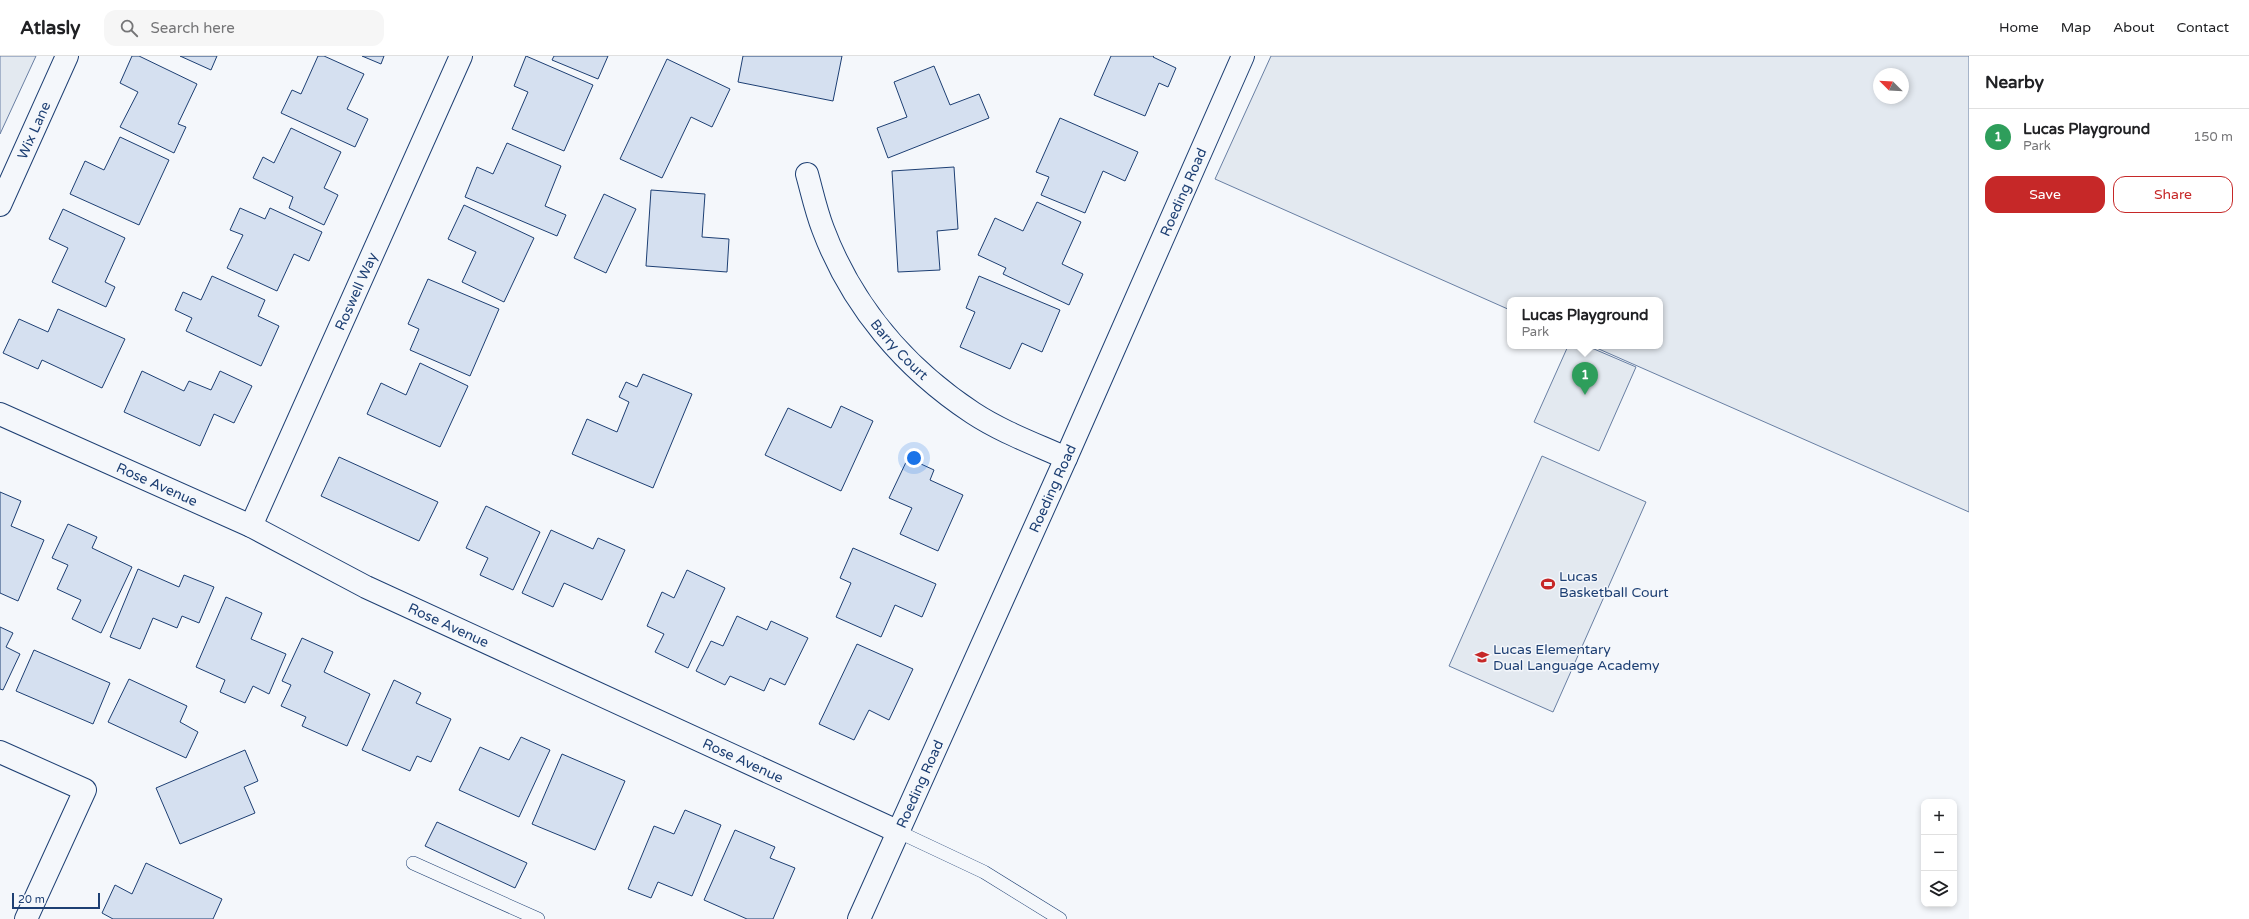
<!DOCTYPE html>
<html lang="en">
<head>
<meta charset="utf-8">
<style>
	:root { --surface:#fff; --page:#f6f6f6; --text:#202124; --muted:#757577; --line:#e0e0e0; --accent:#c62828 }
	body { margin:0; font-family:"Varela Round",sans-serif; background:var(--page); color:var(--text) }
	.controls { position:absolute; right:12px; bottom:12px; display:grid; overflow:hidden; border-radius:8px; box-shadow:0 2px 6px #0003 }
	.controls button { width:36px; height:36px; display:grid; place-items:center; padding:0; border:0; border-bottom:1px solid var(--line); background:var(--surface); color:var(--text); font:20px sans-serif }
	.compass { position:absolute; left:1873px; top:12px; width:36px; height:36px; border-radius:50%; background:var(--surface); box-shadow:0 2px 6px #0003; rotate:294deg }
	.scale { position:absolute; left:12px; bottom:10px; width:88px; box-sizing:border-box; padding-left:4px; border:2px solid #1d3f73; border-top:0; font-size:11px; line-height:14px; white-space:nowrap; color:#1d3f73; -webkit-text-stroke:3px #f4f7fb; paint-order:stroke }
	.you { position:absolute; left:914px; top:402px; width:14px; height:14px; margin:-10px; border:3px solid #fff; border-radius:50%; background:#1a73e8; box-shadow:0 0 0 6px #1a73e833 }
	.badge { display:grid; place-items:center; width:26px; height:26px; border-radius:50%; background:var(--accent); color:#fff; font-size:13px; font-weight:700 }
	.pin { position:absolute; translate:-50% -33px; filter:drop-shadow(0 1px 2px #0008) }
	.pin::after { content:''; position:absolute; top:21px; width:14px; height:12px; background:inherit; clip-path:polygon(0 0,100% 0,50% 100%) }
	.popup { position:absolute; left:1507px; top:241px; width:156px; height:52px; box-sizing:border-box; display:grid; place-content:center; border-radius:8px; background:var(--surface); filter:drop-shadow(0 1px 3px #0005); font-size:13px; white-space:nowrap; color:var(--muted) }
	.popup b { font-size:15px; color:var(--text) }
	.popup::after { content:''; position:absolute; left:50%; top:100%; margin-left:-8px; border:8px solid transparent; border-top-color:var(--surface) }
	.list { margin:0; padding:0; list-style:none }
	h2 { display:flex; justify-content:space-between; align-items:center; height:52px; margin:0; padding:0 16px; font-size:17px }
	h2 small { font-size:13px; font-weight:400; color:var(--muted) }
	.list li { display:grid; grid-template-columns:26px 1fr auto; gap:12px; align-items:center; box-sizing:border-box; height:56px; padding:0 16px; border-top:1px solid var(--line) }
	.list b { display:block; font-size:15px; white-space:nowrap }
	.list p { margin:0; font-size:13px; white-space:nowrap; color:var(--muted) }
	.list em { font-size:13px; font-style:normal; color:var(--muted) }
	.actions { display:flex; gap:8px; padding:12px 16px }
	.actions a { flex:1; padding:9px 0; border:1px solid var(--accent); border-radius:12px; text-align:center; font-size:14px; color:var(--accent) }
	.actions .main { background:var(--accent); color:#fff }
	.icon { flex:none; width:22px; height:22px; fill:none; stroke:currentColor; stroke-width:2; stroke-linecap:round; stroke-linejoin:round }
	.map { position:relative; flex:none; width:1969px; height:863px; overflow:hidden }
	header { display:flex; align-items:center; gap:24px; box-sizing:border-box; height:56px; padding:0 20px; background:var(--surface); border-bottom:1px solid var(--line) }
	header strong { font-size:19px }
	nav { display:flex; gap:22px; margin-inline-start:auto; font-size:14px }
	.search { width:280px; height:36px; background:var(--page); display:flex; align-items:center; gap:10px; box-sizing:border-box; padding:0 14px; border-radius:12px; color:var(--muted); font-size:15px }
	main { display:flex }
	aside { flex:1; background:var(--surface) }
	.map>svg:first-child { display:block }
	.green { fill:#e3e9f0; stroke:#687fa3; fill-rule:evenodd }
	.building { fill:#d5e0f0; stroke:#1d3f73 }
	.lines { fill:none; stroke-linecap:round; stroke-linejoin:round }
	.service-casing { stroke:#1d3f73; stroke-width:14 }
	.minor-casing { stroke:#1d3f73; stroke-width:24 }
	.service { stroke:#f4f7fb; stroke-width:13 }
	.minor { stroke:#f4f7fb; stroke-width:22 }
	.labels { text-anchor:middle; stroke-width:3; stroke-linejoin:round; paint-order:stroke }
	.street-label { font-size:14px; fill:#1d3f73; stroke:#f4f7fb }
	.poi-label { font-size:14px; fill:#1d3f73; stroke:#f4f7fb; text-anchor:start }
</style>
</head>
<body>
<header>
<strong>Atlasly</strong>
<div class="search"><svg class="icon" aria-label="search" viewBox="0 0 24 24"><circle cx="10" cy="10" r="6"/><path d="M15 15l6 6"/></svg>Search here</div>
<nav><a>Home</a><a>Map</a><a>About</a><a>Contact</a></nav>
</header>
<main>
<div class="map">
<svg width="1969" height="863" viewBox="0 0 1969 863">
	<rect width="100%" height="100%" fill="#f4f7fb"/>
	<!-- green -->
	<g class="green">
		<polygon points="0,0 36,0 0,78"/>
		<path d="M1271,0H1969V456L1592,290H1660V244H1510V254L1215,123ZM1879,18H1903V42H1879Z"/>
		<polygon points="1568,290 1587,290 1636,311 1599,395 1534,366"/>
		<polygon points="1542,400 1646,446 1553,656 1449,610"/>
	</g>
	<!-- building -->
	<g class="building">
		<polygon points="132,0 139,0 197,28 178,68 186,71 174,97 120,71 138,36 120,27"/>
		<polygon points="180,0 217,0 211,14"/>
		<polygon points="318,0 324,0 364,18 347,53 368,63 355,91 281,57 292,34 301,38"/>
		<polygon points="362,0 384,0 381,8"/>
		<polygon points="526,0 593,29 564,95 512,73 528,36 514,30"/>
		<polygon points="554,0 608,0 598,23 552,4"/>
		<polygon points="743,0 842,0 833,45 738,26"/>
		<polygon points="1111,0 1154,0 1153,1 1176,12 1168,31 1159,27 1145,60 1094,39"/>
		<polygon points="667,3 730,33 712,71 691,61 662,122 620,103"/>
		<polygon points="934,10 950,49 979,38 989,62 888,102 877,72 907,61 894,26"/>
		<polygon points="1060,62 1138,96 1125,125 1103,115 1085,157 1041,139 1049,121 1036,116"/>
		<polygon points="291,72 341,96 324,132 338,139 324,169 289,152 293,141 253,122 263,101 274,107"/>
		<polygon points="120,81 169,104 139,169 70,138 85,105 104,114"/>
		<polygon points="507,87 561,110 545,150 566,159 557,180 465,141 477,111 493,118"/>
		<polygon points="954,111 958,173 937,175 940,214 898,216 892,115"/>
		<polygon points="651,134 705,138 702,181 729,183 727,216 646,210"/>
		<polygon points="604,138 636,153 606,217 574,202"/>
		<polygon points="1037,146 1081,166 1062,208 1083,218 1069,249 1003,218 1006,212 978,199 995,162 1023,175"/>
		<polygon points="464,149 534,182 504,246 462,226 476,196 448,183"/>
		<polygon points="240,152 265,163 270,152 322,176 309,205 294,198 277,235 227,212 243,179 230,174"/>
		<polygon points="63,153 125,182 105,226 115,231 106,251 52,226 68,192 49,183"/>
		<polygon points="212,220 265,244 258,260 279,270 261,310 186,275 192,262 175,254 183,236 201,244"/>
		<polygon points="979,220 1060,254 1042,296 1022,287 1010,313 960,291 975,256 966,252"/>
		<polygon points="428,223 499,253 470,320 410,294 419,273 408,268"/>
		<polygon points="58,253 125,283 102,332 42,304 38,313 3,297 19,263 48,276"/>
		<polygon points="420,307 468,330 440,391 367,358 381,327 406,339"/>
		<polygon points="142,315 184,335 189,325 211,334 220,315 252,330 234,367 214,358 200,390 124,356"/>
		<polygon points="643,318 692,338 653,432 572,398 587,363 617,376 629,346 619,341 626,326 637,331"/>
		<polygon points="841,350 873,365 841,435 765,399 788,352 831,372"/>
		<polygon points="339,401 438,446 419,485 321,440"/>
		<polygon points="908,402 934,414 930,424 963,439 938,495 900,478 912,452 889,442"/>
		<polygon points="0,436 21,445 11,470 44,484 18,545 0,537"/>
		<polygon points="486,450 540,476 513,534 480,519 488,502 466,492"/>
		<polygon points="68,468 97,481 92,492 132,511 101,577 72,563 81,544 57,533 68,509 52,502"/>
		<polygon points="551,474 593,493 598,482 625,494 602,544 564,527 553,551 522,537"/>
		<polygon points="853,492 936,528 922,561 895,549 881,581 836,561 851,527 840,522"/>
		<polygon points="138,513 179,531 184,519 214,531 199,567 182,560 177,572 153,562 140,593 110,581"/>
		<polygon points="687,514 725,532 688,612 655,596 664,578 647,570 662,536 674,542"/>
		<polygon points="226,541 262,557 251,583 286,598 269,638 253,630 245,647 220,636 225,624 196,611"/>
		<polygon points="737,560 767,574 771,565 808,582 785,629 770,622 764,635 730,620 725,629 696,615 711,585 723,590"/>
		<polygon points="0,571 13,577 6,591 20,598 3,634 0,633"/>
		<polygon points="302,582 333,596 324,616 370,638 347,690 302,670 306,661 281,650 291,629 282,625"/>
		<polygon points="857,588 913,613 889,664 869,654 854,684 819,668"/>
		<polygon points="34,594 110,627 93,668 16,635"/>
		<polygon points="129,623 187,650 180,666 198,676 186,702 108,666"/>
		<polygon points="394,624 421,637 416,647 451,663 431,706 417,700 410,715 362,694"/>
		<polygon points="521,681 550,694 519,761 459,734 480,691 509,704"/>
		<polygon points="245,694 258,725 244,731 255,757 180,788 156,732"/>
		<polygon points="562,698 625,725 595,794 532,768"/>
		<polygon points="685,754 721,769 692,840 658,826 651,842 628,833 654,770 674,778"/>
		<polygon points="437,766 527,807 515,832 425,790"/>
		<polygon points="735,774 775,791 770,802 795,812 773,863 747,863 704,844"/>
		<polygon points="146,807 222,843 213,863 113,863 102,857 115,829 132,838"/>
	</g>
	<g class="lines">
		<defs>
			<g id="service">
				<polyline points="899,776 984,816 1060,863"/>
				<polyline points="413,807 538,863"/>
			</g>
			<g id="minor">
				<path id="s1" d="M807,118C812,136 816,155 823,173C852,250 905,312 973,357C1002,376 1035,388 1066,402"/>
				<path id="s2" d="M0,149L67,0"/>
				<path id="s3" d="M0,358L251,470L366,531L899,776"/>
				<path id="s4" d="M251,470L461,0"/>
				<polyline points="0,696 85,734 26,863"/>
				<path id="s5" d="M859,863L1066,402L1243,0"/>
			</g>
		</defs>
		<!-- service casing -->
		<use href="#service" class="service-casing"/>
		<!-- minor casing -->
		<use href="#minor" class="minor-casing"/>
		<!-- service -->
		<use href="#service" class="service"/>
		<!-- minor -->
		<use href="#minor" class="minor"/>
	</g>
	<!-- icons -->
	<defs>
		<symbol id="stadium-bare" viewBox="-9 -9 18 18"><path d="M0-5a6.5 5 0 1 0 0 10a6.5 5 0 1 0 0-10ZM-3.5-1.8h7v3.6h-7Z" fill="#c62828" stroke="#f4f7fb" stroke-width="2.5" paint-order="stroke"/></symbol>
		<symbol id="school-bare" viewBox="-9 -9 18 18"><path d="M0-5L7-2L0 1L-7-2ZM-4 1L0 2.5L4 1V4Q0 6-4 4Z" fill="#c62828" stroke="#f4f7fb" stroke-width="2.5" paint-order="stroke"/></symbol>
	</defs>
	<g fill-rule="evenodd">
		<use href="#stadium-bare" x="1538" y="518" width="20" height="20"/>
		<use href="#school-bare" x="1472" y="591" width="20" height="20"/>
	</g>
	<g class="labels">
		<!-- street labels -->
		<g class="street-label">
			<text dy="5" stroke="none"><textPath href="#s2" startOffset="82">Wix Lane</textPath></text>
			<text dy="5" stroke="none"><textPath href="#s5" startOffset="796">Roeding Road</textPath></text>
			<text dy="5" stroke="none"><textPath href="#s4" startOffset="257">Roswell Way</textPath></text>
			<text dy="5" stroke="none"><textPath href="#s1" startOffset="201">Barry Court</textPath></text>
			<text dy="5" stroke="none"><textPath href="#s3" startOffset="172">Rose Avenue</textPath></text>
			<text dy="5" stroke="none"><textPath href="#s5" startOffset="472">Roeding Road</textPath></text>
			<text dy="5" stroke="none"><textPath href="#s3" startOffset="496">Rose Avenue</textPath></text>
			<text dy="5" stroke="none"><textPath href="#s3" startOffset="820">Rose Avenue</textPath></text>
			<text dy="5" stroke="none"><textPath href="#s5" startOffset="148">Roeding Road</textPath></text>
		</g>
		<!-- poi labels -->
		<g class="poi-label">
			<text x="1559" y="525">Lucas<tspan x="1559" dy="16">Basketball Court</tspan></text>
			<text x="1493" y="598">Lucas Elementary<tspan x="1493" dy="16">Dual Language Academy</tspan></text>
		</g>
	</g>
</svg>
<div class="controls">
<button>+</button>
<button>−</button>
<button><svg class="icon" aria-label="layers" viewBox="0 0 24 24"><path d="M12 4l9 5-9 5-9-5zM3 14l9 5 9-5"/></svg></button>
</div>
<svg class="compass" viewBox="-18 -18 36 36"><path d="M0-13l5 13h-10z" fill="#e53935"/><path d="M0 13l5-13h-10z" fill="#757577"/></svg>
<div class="scale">20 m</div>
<div class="you"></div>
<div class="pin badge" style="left:1585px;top:339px;background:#2e9e5b">1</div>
<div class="popup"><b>Lucas Playground</b>Park</div>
</div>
<aside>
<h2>Nearby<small></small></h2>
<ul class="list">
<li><span class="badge" style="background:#2e9e5b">1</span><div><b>Lucas Playground</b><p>Park</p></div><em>150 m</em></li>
</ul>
<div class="actions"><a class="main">Save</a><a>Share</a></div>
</aside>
</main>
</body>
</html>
